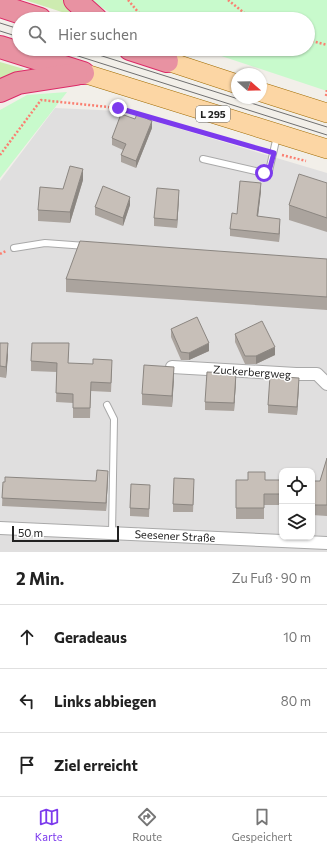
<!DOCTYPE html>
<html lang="de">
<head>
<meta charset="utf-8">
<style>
	:root { --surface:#fff; --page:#f6f6f6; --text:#222; --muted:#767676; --line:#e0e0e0; --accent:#7c3aed }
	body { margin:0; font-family:Commissioner,sans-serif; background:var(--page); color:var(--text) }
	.controls { position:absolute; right:12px; bottom:12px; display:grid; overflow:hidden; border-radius:8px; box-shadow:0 1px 3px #0004 }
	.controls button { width:36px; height:36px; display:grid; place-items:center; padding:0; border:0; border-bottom:1px solid var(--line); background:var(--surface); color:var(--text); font:20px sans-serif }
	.compass { position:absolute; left:231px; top:68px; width:36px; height:36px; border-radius:50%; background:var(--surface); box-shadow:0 1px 3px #0004; rotate:110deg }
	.scale { position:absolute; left:12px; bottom:10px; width:107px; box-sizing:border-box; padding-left:4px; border:2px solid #222; border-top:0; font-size:11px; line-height:14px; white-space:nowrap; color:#222; -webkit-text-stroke:3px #fff; paint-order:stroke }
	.stop { position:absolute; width:12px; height:12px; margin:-9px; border:3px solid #7c3aed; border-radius:50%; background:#fff }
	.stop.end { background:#7c3aed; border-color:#fff; box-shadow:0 1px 4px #0008 }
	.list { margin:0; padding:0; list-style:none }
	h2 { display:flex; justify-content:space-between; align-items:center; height:52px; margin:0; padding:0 16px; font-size:17px }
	h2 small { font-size:13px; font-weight:400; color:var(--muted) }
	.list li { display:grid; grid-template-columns:26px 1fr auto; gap:12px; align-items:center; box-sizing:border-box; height:64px; padding:0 16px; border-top:1px solid var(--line) }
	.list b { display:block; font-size:15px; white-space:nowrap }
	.list em { font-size:13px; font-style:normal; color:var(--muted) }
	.icon { flex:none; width:22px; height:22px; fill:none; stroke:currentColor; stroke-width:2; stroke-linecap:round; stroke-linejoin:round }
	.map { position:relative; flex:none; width:327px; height:552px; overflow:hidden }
	.search { position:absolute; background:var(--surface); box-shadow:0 1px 3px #0004; left:12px; right:12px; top:12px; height:44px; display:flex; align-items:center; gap:10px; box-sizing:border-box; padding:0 14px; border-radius:22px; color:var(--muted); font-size:15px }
	.sheet { height:244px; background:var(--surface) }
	nav { display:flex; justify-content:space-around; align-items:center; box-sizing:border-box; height:56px; border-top:1px solid var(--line); background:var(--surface); font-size:11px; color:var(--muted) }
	nav a { display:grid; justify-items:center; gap:2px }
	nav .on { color:var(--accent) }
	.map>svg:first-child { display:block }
	.residential { fill:#e0dfdf; fill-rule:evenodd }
	.grass { fill:#cdebb0 }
	.park { fill:#c8facc }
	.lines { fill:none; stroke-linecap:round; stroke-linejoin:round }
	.lane-casing { stroke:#a9a9a9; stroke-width:8 }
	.street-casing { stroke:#a9a9a9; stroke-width:14 }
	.primary-casing { stroke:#a06b00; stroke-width:20 }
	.highway-casing { stroke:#dc2a67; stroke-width:24 }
	.path { stroke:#fa8072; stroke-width:2.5; stroke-dasharray:2 2; stroke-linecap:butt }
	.lane { stroke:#fff; stroke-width:6 }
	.street { stroke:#fff; stroke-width:12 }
	.primary { stroke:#fcd6a4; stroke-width:19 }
	.highway { stroke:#e892a2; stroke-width:22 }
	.tram { stroke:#707070; stroke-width:1 }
	.wall { fill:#aba49e }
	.shaded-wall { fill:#8b8681 }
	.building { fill:#c7bfb8; stroke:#8b8681 }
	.route { stroke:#7c3aed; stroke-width:5 }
	.labels { text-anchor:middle; stroke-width:3; stroke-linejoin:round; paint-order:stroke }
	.shield { fill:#fff; stroke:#646464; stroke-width:1 }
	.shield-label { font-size:10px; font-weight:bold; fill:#222 }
	.street-label { font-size:11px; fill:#222; stroke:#fff }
</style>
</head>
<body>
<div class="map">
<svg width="327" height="552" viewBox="0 0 327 552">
	<rect width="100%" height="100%" fill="#f2efe9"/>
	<!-- residential -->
	<path class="residential" d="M55,108L120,111L327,173V552H0V181ZM282,471H312V537H282Z"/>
	<!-- grass -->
	<g class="grass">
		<polygon points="25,0 64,0 71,15"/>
		<polygon points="0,62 24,69 0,81"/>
	</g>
	<!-- park -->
	<g class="park">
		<polygon points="89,0 327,0 327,91 200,49 308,49 308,19 121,19"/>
		<polygon points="67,92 0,178 0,110 27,95"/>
	</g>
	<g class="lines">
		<defs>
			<g id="lane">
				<polyline points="203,159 264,173 269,171 277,136"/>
				<polyline points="14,248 45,243 86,246"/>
				<polyline points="107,405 114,419 112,533"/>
			</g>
			<g id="street">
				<polyline points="172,367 296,374 317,374 327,384"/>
				<polyline points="0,528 327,543"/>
			</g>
			<g id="primary">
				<polyline points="167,61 237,84"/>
				<polyline points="83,73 327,149"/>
				<polyline points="261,92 327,113"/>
			</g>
			<g id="highway">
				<polyline points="75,0 96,19"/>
				<polyline points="0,6 40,19"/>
				<polyline points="0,47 83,73"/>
				<polyline points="130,49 167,61"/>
				<polyline points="0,91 18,83 76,74"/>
			</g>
		</defs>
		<!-- lane casing -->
		<use href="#lane" class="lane-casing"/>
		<!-- street casing -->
		<use href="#street" class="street-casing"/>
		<!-- primary casing -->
		<use href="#primary" class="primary-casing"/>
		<!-- highway casing -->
		<use href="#highway" class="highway-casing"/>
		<!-- path -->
		<g class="path">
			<polyline points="128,0 144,19"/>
			<polyline points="228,0 252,19"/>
			<polyline points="308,40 327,45"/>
			<polyline points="326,96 327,89"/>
			<polyline points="0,155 41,100 118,108 264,150"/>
			<polyline points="282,155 306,161"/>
			<polyline points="0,254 6,251"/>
		</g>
		<!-- lane -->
		<use href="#lane" class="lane"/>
		<!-- street -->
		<use href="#street" class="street"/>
		<!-- primary -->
		<use href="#primary" class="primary"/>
		<!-- highway -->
		<use href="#highway" class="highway"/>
		<!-- tram -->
		<g class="tram">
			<polyline points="0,23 19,29"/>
			<polyline points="0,31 19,37"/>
			<polyline points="56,49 327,135"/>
			<polyline points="80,49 327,127"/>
		</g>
	</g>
	<!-- wall -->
	<g class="wall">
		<polygon points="152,128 136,168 121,162 121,155 123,150 112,145 112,138"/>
		<polygon points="83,180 70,223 38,221 38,210 63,189"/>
		<polygon points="327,183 327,232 289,220 289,205"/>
		<polygon points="261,191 258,216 280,227 279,242 230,236 230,229 237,214"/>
		<polygon points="179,198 177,228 154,226 154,218"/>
		<polygon points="130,205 123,226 95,215 95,207"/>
		<polygon points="327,259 327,310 66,292 66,279"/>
		<polygon points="171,329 209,351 189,360 181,360 171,337"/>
		<polygon points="235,334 275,355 256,364 245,364 235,342"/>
		<polygon points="0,343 8,355 6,378 0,377"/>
		<polygon points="69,353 68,363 112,369 111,392 91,391 90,418 73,418 73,403 56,402 57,372 31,371 31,361"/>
		<polygon points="174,378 172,407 142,405 142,394"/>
		<polygon points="236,381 234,411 205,410 205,402"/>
		<polygon points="299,386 297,415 268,413 268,405"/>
		<polygon points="327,458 327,516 312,515 312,481 320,481"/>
		<polygon points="108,479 106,511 2,506 3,482 96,481"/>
		<polygon points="236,480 282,480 282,505 264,505 264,519 236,519"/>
		<polygon points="194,487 193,512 173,512 173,504"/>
		<polygon points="150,493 149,517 130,516 130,508"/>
	</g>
	<!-- shaded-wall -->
	<g class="shaded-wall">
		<polygon points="152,121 152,128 136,168 136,161"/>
		<polygon points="83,169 83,180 70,223 70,212"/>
		<polygon points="261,183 261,191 257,224 257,216"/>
		<polygon points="179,190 179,198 177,228 177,220"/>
		<polygon points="130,197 130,205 123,226 123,218"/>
		<polygon points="280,219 280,227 279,242 279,234"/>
		<polygon points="8,343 8,355 6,378 6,367"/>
		<polygon points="209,343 209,351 189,360 189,353"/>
		<polygon points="275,347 275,355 256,364 256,356"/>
		<polygon points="174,367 174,378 172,407 172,396"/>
		<polygon points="236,373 236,381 234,411 234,403"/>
		<polygon points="299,378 299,386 297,415 297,407"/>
		<polygon points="108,471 108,479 106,511 106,503"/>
	</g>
	<!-- building -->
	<g class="building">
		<polygon points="121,114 135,119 137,114 152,121 136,161 121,155 126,144 112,138"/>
		<polygon points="70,166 83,169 70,212 38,210 40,187 63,189"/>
		<polygon points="299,174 327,183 327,218 289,205"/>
		<polygon points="240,181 261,183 257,216 280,219 279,234 230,229 232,213 237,214"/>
		<polygon points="103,186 130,197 123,218 95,207"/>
		<polygon points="157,188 179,190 177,220 154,218"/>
		<polygon points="80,241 327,259 327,297 66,279"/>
		<polygon points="197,317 209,343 189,353 181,352 171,329"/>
		<polygon points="262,321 275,347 256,356 245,356 235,334"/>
		<polygon points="0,343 8,343 6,367 0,366"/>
		<polygon points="32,343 69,343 68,363 93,364 93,359 112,360 111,383 91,382 90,408 73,408 73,394 56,393 57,363 31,361"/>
		<polygon points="144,365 174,367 172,396 142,394"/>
		<polygon points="207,372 236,373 234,403 205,402"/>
		<polygon points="270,376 299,378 297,407 268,405"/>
		<polygon points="327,458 327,505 312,505 312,481 320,481"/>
		<polygon points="97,470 108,471 106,503 2,498 3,482 5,482 5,477 96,481"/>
		<polygon points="248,472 265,472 265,480 282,480 282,494 264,494 264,508 236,508 236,480 248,480"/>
		<polygon points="174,478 194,479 193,505 173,504"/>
		<polygon points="131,484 150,485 149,509 130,508"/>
	</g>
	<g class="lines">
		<!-- route -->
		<polyline class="route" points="118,108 274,153 269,171 264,173"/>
	</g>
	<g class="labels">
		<!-- shield labels -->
		<rect class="shield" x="196" y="106" width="34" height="16" rx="3"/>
		<g class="shield-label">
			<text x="213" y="118">L 295</text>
		</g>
		<!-- street labels -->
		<g class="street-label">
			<text transform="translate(252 372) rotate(4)" y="4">Zuckerbergweg</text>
			<text transform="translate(175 536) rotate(3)" y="4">Seesener Straße</text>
		</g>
	</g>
</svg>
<div class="controls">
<button><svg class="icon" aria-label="locate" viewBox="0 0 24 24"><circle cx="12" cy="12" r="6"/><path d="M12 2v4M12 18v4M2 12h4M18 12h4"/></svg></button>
<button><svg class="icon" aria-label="layers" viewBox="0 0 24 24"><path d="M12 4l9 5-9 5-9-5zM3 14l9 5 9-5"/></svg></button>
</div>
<svg class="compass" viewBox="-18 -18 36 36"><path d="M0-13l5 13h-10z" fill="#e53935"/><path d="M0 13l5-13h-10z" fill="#767676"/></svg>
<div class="scale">50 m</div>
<div class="stop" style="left:264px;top:173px"></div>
<div class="stop end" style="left:118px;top:108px"></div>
<div class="search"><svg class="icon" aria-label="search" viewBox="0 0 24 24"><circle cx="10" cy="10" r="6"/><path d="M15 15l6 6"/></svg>Hier suchen</div>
</div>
<section class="sheet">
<h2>2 Min.<small>Zu Fuß · 90 m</small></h2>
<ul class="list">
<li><svg class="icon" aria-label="ahead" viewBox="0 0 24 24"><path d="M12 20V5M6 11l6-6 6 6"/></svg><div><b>Geradeaus</b></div><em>10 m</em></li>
<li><svg class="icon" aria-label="left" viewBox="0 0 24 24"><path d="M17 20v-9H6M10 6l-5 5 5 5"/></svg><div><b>Links abbiegen</b></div><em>80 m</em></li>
<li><svg class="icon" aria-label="arrive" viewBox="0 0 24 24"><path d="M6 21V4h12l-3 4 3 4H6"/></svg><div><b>Ziel erreicht</b></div></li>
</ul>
</section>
<nav>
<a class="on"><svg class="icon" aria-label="map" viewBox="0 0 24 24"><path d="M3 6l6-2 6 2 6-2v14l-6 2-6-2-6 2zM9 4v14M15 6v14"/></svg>Karte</a>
<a><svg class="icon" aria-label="directions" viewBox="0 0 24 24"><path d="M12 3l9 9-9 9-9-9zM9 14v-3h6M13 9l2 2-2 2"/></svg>Route</a>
<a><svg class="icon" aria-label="saved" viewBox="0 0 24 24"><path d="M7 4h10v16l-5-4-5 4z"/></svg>Gespeichert</a>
</nav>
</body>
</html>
